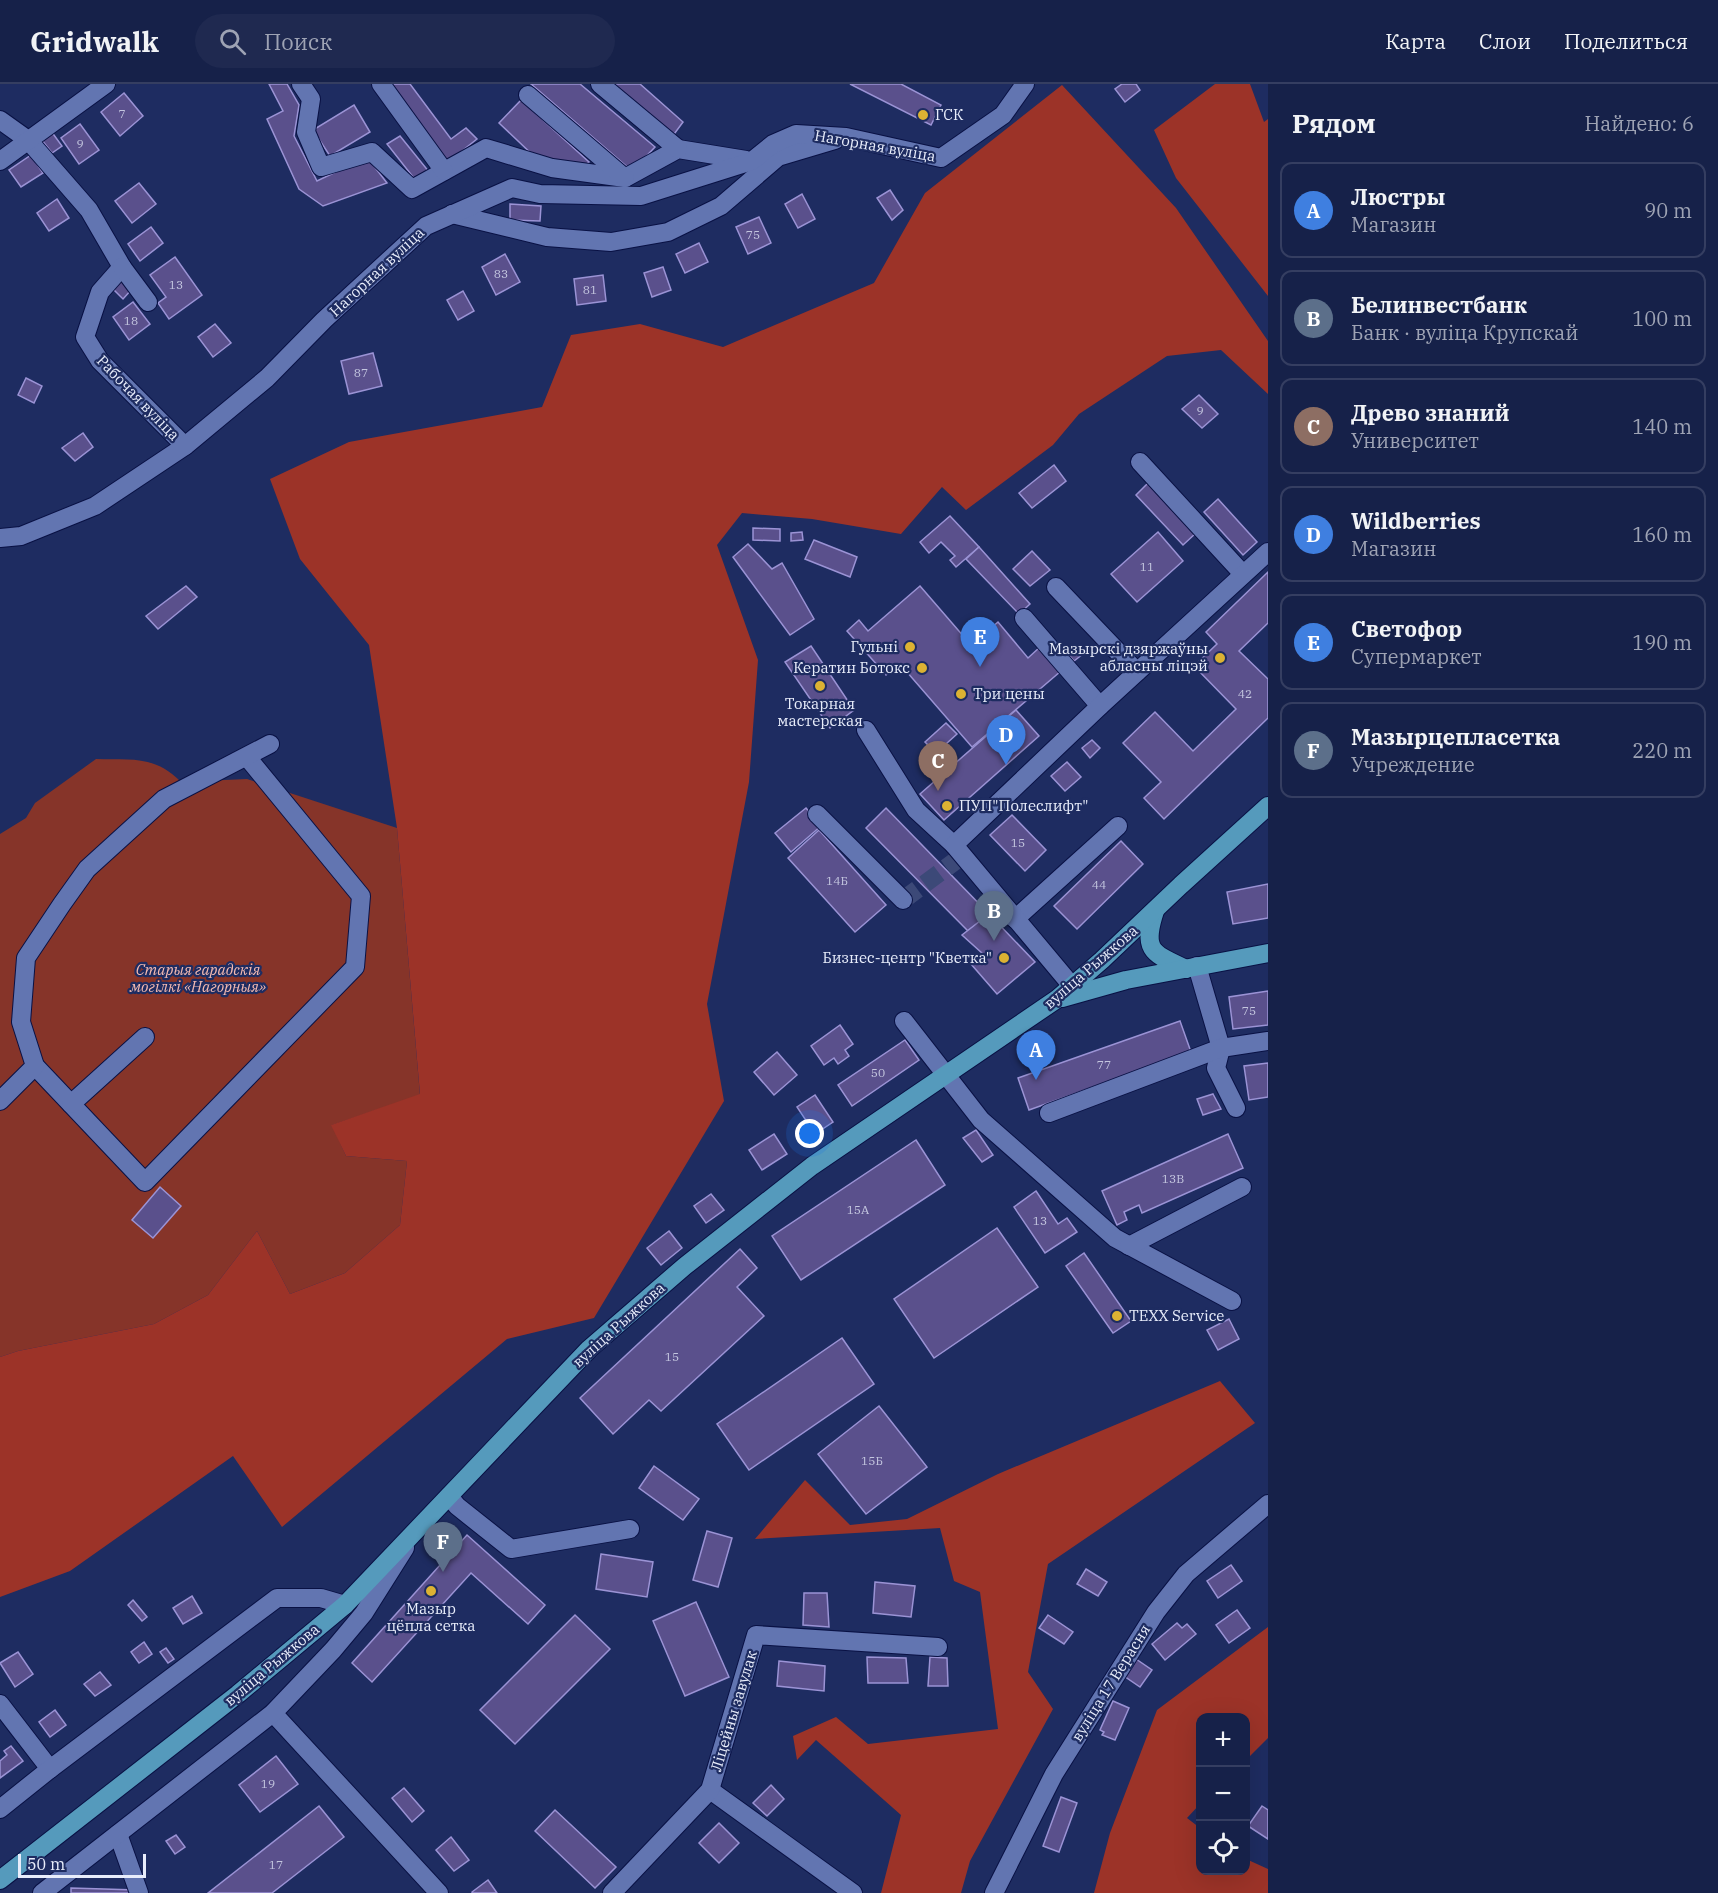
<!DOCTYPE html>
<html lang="ru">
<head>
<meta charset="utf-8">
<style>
	:root { --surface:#162149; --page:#1f2950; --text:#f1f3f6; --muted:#9ea3b4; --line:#353e61; --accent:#bca0f2 }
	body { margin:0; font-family:"IBM Plex Serif",serif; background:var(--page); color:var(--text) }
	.controls { position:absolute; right:18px; bottom:18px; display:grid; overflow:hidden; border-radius:12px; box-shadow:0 6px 24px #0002 }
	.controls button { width:54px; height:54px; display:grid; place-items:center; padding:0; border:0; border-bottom:2px solid var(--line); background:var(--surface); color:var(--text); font:30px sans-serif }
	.scale { position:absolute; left:18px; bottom:15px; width:128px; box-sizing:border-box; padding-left:6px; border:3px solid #e8edfb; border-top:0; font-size:16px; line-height:21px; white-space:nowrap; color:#e8edfb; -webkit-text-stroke:4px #1e2c61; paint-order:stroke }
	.you { position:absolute; left:810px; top:1050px; width:21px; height:21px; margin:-15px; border:4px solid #fff; border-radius:50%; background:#1a73e8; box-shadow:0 0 0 9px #1a73e833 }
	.badge { display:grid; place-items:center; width:39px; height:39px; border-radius:50%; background:var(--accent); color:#fff; font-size:20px; font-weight:700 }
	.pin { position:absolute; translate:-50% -50px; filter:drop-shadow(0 2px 3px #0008) }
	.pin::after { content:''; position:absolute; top:32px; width:21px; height:18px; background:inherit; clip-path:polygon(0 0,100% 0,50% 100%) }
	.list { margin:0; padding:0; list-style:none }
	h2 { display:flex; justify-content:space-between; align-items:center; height:78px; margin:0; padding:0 24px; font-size:26px }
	h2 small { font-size:20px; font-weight:400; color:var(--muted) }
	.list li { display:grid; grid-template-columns:39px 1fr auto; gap:18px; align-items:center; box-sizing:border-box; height:96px; margin:0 12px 12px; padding:0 12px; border:2px solid var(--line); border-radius:12px }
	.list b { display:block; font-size:22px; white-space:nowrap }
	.list p { margin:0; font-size:20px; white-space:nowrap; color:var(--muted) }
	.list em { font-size:20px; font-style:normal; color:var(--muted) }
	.icon { flex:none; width:33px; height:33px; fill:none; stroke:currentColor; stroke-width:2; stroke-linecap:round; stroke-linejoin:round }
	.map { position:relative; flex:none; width:1268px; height:1809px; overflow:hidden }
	header { display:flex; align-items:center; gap:36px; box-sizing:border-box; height:84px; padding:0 30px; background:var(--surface); border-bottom:2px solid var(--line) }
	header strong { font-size:28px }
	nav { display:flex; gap:33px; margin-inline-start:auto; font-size:21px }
	.search { width:420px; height:54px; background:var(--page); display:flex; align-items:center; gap:15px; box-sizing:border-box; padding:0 21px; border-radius:33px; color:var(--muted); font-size:22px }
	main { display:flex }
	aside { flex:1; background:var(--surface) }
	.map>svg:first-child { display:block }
	.green { fill:#863429 }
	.forest { fill:#9c3328 }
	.building { fill:#5a508c; stroke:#9b93d5; stroke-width:1.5 }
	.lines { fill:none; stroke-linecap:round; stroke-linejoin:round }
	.minor-tunnel { stroke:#3c4978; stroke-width:18; stroke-dasharray:18 9; stroke-linecap:butt }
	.minor-casing { stroke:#091144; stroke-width:20 }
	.major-casing { stroke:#091144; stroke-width:20 }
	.minor { stroke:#6275b1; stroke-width:18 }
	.major { stroke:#559abc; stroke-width:18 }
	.poi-dot { fill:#dcb233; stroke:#1e2c61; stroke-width:2 }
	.labels { text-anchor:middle; stroke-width:4.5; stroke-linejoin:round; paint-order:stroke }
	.number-label { font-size:12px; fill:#c4c6df }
	.poi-label { font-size:15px; fill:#e8edfb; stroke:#1e2c61; text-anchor:start }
	.street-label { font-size:15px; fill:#e8edfb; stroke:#1e2c61 }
	.park-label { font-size:15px; font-style:italic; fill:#f4bab1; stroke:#1e2c61 }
</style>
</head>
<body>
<header>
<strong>Gridwalk</strong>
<div class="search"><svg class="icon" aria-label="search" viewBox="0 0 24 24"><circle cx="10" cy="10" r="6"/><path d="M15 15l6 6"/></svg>Поиск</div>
<nav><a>Карта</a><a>Слои</a><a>Поделиться</a></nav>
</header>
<main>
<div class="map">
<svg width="1268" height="1809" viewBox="0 0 1268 1809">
	<rect width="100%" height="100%" fill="#1e2c61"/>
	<!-- green -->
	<path class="green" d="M96,675C130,676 155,671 181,698L247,695L397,744L420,1011L332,1041L346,1072L407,1077L400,1141L345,1189L290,1210L257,1147L208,1211L154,1240L18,1267L0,1273V750L26,734L35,719Z"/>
	<!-- forest -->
	<g class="forest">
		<polygon points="1215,0 1250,0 1264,38 1268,35 1268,212 1176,94 1154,46"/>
		<polygon points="1062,1 1176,124 1268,257 1268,310 1221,266 1167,272 1079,330 1053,361 966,426 942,403 901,450 812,435 742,429 717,461 758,576 749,698 707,920 724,1017 594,1234 507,1255 282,1443 233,1372 70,1487 0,1513 0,1273 18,1267 154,1240 208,1211 257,1147 290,1210 345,1189 400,1141 407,1077 346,1072 331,1041 420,1010 397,744 369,561 300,475 270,395 349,358 542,323 571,251 640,240 723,263 874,199 925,109"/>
		<polygon points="1220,1297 1255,1339 1048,1480 1028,1588 1053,1625 970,1777 961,1809 881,1809 901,1731 816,1656 797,1676 793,1652 836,1633 868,1660 998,1645 980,1508 954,1497 940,1444 755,1455 805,1396 850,1441 907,1435 998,1390"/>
		<polygon points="1268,1543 1268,1654 1246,1676 1246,1634 1200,1634 1200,1720 1187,1734 1200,1744 1200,1786 1246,1786 1246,1775 1268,1785 1268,1809 1094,1809 1110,1749 1157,1626"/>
	</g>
	<!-- building -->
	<g class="building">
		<polygon points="269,0 287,0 299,21 294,52 317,97 367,73 387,99 323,122 299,105 267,35 283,27"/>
		<polygon points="390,0 410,0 451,55 466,44 477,55 448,78"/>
		<polygon points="531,0 580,0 655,63 632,87"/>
		<polygon points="613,0 640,0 683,38 672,53"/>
		<polygon points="850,0 901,0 941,21 931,41"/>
		<polygon points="1122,0 1136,0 1140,6 1125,18 1115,5"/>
		<polygon points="124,9 143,32 120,52 101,28"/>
		<polygon points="521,16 589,78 579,86 536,74 499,39"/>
		<polygon points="354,21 370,48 330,72 313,46"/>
		<polygon points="80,40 99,66 79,80 61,54"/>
		<polygon points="51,47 62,62 52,69 41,55"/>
		<polygon points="400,52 430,89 417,98 387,60"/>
		<polygon points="31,71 43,89 21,103 9,86"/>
		<polygon points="139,99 156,120 132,139 115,117"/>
		<polygon points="890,106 903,126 892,136 877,114"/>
		<polygon points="802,110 815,135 798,144 785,120"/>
		<polygon points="57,115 69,134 49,147 37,129"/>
		<polygon points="510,120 541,122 540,137 510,136"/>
		<polygon points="759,133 771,159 748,170 736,143"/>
		<polygon points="151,143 163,159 140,177 128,160"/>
		<polygon points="699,159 708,178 685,189 676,170"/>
		<polygon points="505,170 520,198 496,211 482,183"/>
		<polygon points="175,173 202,211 169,235 158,219 166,213 150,191"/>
		<polygon points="663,183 671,206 652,213 644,189"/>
		<polygon points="603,191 606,217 577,221 574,195"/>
		<polygon points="122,196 132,205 123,215 113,205"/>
		<polygon points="463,207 474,227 458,236 447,216"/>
		<polygon points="133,218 150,240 129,256 113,233"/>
		<polygon points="215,240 231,259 213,273 198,253"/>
		<polygon points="373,269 382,302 349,310 341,277"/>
		<polygon points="26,294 42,302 34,319 18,311"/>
		<polygon points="1199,311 1218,330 1202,344 1182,325"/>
		<polygon points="83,349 93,363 75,377 62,364"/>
		<polygon points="1054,381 1066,397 1032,424 1019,409"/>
		<polygon points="1149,398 1196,449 1183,461 1136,411"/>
		<polygon points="1218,415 1257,458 1243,471 1204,428"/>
		<polygon points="950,432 979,463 956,483 950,476 955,472 941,458 929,469 920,458"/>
		<polygon points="753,444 780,445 780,457 753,456"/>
		<polygon points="802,448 803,456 791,457 791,449"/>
		<polygon points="1158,448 1183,477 1137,518 1111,490"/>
		<polygon points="814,456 857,473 850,493 805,475"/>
		<polygon points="748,460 772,485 782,479 814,535 790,551 733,473"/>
		<polygon points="979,463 1030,520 1019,530 966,475"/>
		<polygon points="1032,467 1050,486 1030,502 1013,485"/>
		<polygon points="1268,488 1268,539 1239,567 1268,595 1268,634 1164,735 1144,714 1161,698 1123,659 1155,628 1193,667 1236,625 1194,582 1217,560 1206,548"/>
		<polygon points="186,502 197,513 158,545 146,532"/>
		<polygon points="920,502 971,561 998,538 1028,574 1040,563 1061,587 972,663 900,580 886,591 847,547 859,536 868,547"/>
		<polygon points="811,562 854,626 830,644 785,578"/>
		<polygon points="1077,563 1083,570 1074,577 1068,570"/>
		<polygon points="1016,626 1039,652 944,736 920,710"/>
		<polygon points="946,639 957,650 936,669 925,658"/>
		<polygon points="1092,656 1100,664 1090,674 1082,664"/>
		<polygon points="1067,678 1081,693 1065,707 1051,692"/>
		<polygon points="806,724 821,742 791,768 775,749"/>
		<polygon points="886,724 989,830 968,847 866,744"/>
		<polygon points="1012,731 1046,766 1025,787 990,751"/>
		<polygon points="819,746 886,821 855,848 788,774"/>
		<polygon points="1121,757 1143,780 1077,845 1054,822"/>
		<polygon points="1268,800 1268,834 1233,840 1227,808"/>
		<polygon points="989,830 1035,878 997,910 971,880 983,870 962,851"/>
		<polygon points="1268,907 1268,941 1233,945 1229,913"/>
		<polygon points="1180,937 1191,968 1029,1026 1018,994"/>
		<polygon points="840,941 853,960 845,966 849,972 838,980 834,974 824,981 811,962"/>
		<polygon points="905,956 919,976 852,1022 838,1001"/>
		<polygon points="777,968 797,991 774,1011 754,988"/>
		<polygon points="1268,979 1268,1013 1249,1016 1244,982"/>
		<polygon points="1213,1010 1221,1025 1203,1031 1197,1015"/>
		<polygon points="815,1011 833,1038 815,1050 797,1023"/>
		<polygon points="976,1046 993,1071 982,1078 963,1054"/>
		<polygon points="774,1050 787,1070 762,1086 749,1066"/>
		<polygon points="1228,1050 1243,1084 1142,1129 1139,1121 1124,1128 1127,1136 1117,1141 1102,1107"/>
		<polygon points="916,1056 945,1101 801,1196 772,1152"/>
		<polygon points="160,1103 181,1122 153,1154 132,1136"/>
		<polygon points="1036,1107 1058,1140 1067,1134 1077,1148 1045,1169 1014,1123"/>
		<polygon points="711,1110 724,1126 706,1139 694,1122"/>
		<polygon points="997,1144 1038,1203 934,1274 894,1215"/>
		<polygon points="669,1147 682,1164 661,1181 647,1164"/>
		<polygon points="740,1165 757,1184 737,1203 764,1232 661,1327 649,1316 613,1350 580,1314"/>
		<polygon points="1084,1169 1131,1237 1113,1249 1066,1182"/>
		<polygon points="1229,1235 1239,1255 1218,1266 1207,1246"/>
		<polygon points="842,1254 874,1300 749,1386 717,1340"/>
		<polygon points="879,1322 927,1383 866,1430 818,1370"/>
		<polygon points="654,1382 699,1415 683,1436 639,1404"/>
		<polygon points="707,1447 732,1454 718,1503 693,1496"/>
		<polygon points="467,1451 545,1521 528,1540 471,1489 372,1598 352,1579"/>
		<polygon points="601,1470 653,1478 647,1513 596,1505"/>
		<polygon points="1231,1481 1242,1497 1218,1514 1207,1497"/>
		<polygon points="1086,1485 1107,1498 1098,1512 1077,1500"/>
		<polygon points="875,1498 915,1502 911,1533 873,1529"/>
		<polygon points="804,1509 827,1509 829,1543 803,1541"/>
		<polygon points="192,1512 202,1529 183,1540 173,1524"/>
		<polygon points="133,1516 147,1533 142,1537 128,1521"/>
		<polygon points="696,1518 729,1593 685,1612 653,1537"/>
		<polygon points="1237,1526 1250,1544 1229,1559 1216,1541"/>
		<polygon points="575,1531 610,1565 515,1660 480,1626"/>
		<polygon points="1048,1531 1073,1548 1064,1560 1039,1544"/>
		<polygon points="1177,1539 1182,1544 1187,1540 1196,1550 1165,1576 1152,1560"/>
		<polygon points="144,1558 152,1570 139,1579 131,1568"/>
		<polygon points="166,1564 174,1575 168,1579 160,1568"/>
		<polygon points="18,1568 33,1590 15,1603 0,1579"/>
		<polygon points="867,1573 906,1574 908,1599 868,1599"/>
		<polygon points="930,1573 947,1574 948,1602 928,1602"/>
		<polygon points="1136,1575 1152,1586 1140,1603 1124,1592"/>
		<polygon points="779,1577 825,1582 824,1607 777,1602"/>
		<polygon points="100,1588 111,1601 95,1612 84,1600"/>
		<polygon points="1113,1617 1129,1624 1115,1656 1102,1651 1104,1648 1100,1646"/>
		<polygon points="55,1626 66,1641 50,1653 39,1638"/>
		<polygon points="11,1662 23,1677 0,1694 0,1677 7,1671 4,1667"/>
		<polygon points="276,1672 298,1700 260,1728 239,1701"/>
		<polygon points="771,1701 784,1715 767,1732 753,1719"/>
		<polygon points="404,1704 424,1727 412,1738 392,1714"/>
		<polygon points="1061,1713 1077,1719 1059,1768 1043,1762"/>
		<polygon points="319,1722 344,1753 272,1809 208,1809"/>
		<polygon points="1262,1722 1268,1726 1268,1755 1248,1742"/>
		<polygon points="555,1726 616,1783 595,1804 535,1747"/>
		<polygon points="719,1739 739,1759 719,1779 699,1759"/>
		<polygon points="176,1751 185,1763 175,1770 166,1757"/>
		<polygon points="451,1753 469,1776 454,1787 436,1766"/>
		<polygon points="488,1796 497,1809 472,1809 472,1808"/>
		<polygon points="71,1804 136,1806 136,1809 71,1809"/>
	</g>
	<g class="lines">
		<!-- minor-tunnel -->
		<polyline class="minor-tunnel" points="903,816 962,772"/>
		<defs>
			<g id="minor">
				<polyline points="301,0 311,15 306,48 321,83 372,68 412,105 486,64 552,84 625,94 678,65 746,76"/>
				<polyline points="381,0 444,87"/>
				<polyline points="600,0 678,65"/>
				<polyline points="528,11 625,94"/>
				<polyline points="0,36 28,56 89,126 122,183 100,208 85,253 100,277 185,362"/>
				<polyline points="0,77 106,0"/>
				<polyline points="452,130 547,153 611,158 668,148 721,122 778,73 835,56"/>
				<polyline points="122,183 148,218"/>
				<polyline points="1140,378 1243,490"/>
				<polyline points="0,454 21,452 95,422 185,362 267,294 324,236 426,142 512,104 540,110 641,112 752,77 773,60 796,50 846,53 941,74 1003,31 1025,0"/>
				<polyline points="1056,503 1137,588"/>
				<polyline points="1024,534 1100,622"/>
				<polyline points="866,646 916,726 954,761"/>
				<polyline points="817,730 903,816"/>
				<polyline points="1015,835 1118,742"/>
				<polyline points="1197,882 1221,964 1216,984 1236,1024"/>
				<polyline points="1072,902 954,761 1100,622 1268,468"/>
				<polyline points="904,937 981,1036 1115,1154 1232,1217"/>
				<polyline points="35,982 145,1098 355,883 361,812 247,673"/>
				<polyline points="0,1017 35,982 21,938 26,874 62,820 87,785 164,715 270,660"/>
				<polyline points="71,1020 145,953"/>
				<polyline points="1049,1029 1221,964 1268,957"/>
				<polyline points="1129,1162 1242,1103"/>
				<polyline points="449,1412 457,1422 511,1465 630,1445"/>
				<polyline points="0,1620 50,1685"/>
				<polyline points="273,1629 439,1809"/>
				<polyline points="710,1706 853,1809"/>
				<polyline points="0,1725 50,1685 277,1514 321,1514 345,1521"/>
				<polyline points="118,1750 139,1809"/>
				<polyline points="42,1809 273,1629 333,1566 364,1529 405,1464"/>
				<polyline points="612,1809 710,1706 756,1551 938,1563"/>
				<polyline points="994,1809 1054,1690 1156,1528 1186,1490 1268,1420"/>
			</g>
			<g id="major">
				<path d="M1155,827C1142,867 1152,869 1186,885"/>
				<polyline points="1062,914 1126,896 1268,869"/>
				<polyline points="0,1796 238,1610 345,1521 589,1265 685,1182 812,1082 1057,915 1102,876 1181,801 1268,722"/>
			</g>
		</defs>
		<!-- minor casing -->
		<use href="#minor" class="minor-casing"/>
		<!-- major casing -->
		<use href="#major" class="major-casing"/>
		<!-- minor -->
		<use href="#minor" class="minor"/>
		<!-- major -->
		<use href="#major" class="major"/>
	</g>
	<!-- markers -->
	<g class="poi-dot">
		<circle cx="923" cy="31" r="6"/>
		<circle cx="910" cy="563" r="6"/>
		<circle cx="1220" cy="574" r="6"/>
		<circle cx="922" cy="584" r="6"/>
		<circle cx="820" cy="602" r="6"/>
		<circle cx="961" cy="610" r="6"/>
		<circle cx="947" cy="722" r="6"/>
		<circle cx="1004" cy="874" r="6"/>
		<circle cx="1117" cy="1232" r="6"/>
		<circle cx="431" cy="1507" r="6"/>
	</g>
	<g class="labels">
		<!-- number labels -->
		<g class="number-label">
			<text x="122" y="34">7</text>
			<text x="80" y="64">9</text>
			<text x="753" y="155">75</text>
			<text x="501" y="194">83</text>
			<text x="176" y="205">13</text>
			<text x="590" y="210">81</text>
			<text x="131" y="241">18</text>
			<text x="361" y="293">87</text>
			<text x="1200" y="331">9</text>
			<text x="1147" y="487">11</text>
			<text x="1245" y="614">42</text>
			<text x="1018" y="763">15</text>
			<text x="837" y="801">14Б</text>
			<text x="1099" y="805">44</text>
			<text x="1249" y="931">75</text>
			<text x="1104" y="985">77</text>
			<text x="878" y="993">50</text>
			<text x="1173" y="1099">13В</text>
			<text x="858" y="1130">15А</text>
			<text x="1040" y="1141">13</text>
			<text x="672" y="1277">15</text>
			<text x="872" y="1381">15Б</text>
			<text x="268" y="1704">19</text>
			<text x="276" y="1785">17</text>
		</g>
		<!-- poi labels -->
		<g class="poi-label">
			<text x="935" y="36">ГСК</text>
			<text x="898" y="568" text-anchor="end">Гульнi</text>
			<text x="1208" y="570" text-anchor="end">Мазырскі дзяржаўны<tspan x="1208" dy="17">абласны ліцэй</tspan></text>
			<text x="910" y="589" text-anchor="end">Кератин Ботокс</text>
			<text x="973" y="615">Три цены</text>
			<text x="820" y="625" text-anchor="middle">Токарная<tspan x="820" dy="17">мастерская</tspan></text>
			<text x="959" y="727">ПУП"Полеслифт"</text>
			<text x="992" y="879" text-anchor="end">Бизнес-центр "Кветка"</text>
			<text x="1129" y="1237">TEXX Service</text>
			<text x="431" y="1530" text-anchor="middle">Мазыр<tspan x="431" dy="17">цёпла сетка</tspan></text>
		</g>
		<!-- street labels -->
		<g class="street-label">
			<text transform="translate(875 62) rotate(10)" y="5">Нагорная вуліца</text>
			<text transform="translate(377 188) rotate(-43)" y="5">Нагорная вуліца</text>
			<text transform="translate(138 314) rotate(46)" y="5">Рабочая вуліца</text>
			<text transform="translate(1091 883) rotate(-41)" y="5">вуліца Рыжкова</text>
			<text transform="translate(619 1241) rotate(-42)" y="5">вуліца Рыжкова</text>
			<text transform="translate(272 1581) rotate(-40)" y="5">вуліца Рыжкова</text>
			<text transform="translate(1111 1599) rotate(-58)" y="5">вуліца 17 Верасня</text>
			<text transform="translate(734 1627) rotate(-73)" y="5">Ліцейны завулак</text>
		</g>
		<!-- park labels -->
		<g class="park-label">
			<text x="198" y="891">Старыя гарадскія<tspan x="198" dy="17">могілкі «Нагорныя»</tspan></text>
		</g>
	</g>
</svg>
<div class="controls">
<button>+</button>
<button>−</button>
<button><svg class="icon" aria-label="locate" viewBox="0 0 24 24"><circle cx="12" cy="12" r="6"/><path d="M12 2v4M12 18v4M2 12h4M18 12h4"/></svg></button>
</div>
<div class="scale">50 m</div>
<div class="you"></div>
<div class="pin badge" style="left:1036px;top:996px;background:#3f7fe0">A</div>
<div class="pin badge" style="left:994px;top:857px;background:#5c6f8a">B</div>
<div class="pin badge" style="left:938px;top:707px;background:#8d6e63">C</div>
<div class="pin badge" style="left:1006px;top:681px;background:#3f7fe0">D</div>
<div class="pin badge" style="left:980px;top:583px;background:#3f7fe0">E</div>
<div class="pin badge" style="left:443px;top:1488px;background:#5c6f8a">F</div>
</div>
<aside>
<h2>Рядом<small>Найдено: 6</small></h2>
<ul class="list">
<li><span class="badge" style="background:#3f7fe0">A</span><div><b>Люстры</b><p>Магазин</p></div><em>90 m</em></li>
<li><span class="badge" style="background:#5c6f8a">B</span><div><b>Белинвестбанк</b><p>Банк · вуліца Крупскай</p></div><em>100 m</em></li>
<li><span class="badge" style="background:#8d6e63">C</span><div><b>Древо знаний</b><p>Университет</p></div><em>140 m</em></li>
<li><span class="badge" style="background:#3f7fe0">D</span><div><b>Wildberries</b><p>Магазин</p></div><em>160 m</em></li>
<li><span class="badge" style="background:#3f7fe0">E</span><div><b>Светофор</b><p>Супермаркет</p></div><em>190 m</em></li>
<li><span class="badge" style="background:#5c6f8a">F</span><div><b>Мазырцепласетка</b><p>Учреждение</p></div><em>220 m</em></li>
</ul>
</aside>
</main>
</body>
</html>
